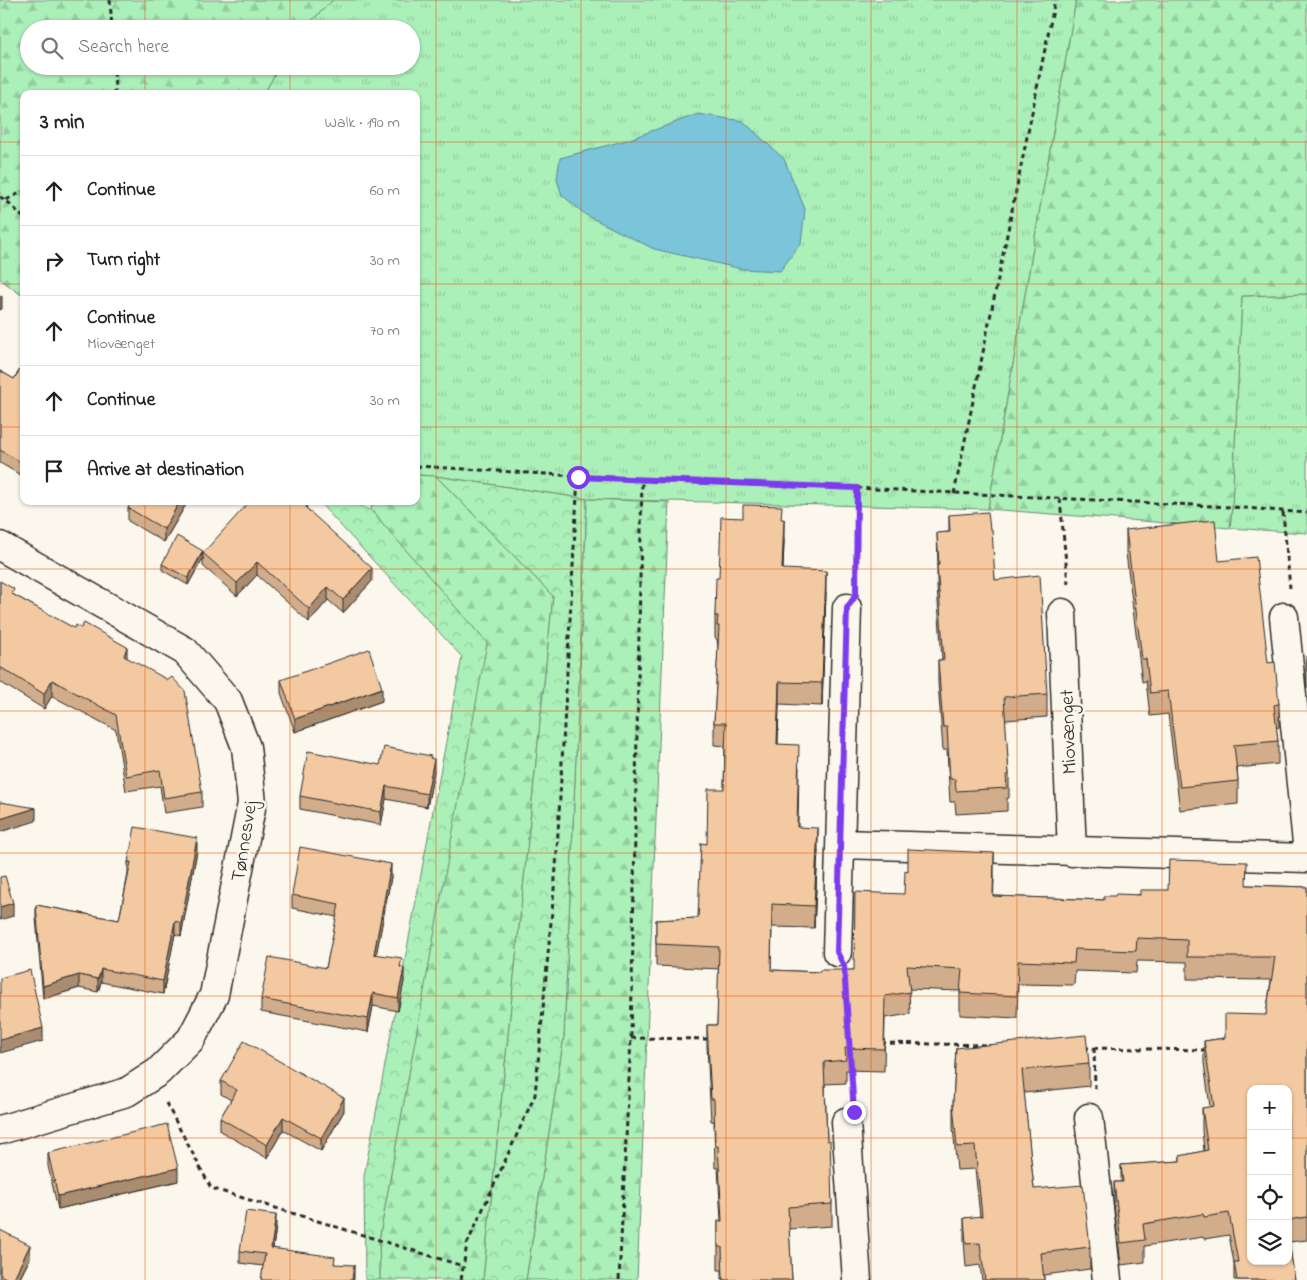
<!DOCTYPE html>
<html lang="en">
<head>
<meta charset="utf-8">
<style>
	:root { --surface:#fff; --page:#f2f2f2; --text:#222; --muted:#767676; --line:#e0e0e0 }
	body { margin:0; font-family:"Indie Flower",sans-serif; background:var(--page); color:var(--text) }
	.controls { position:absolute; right:15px; bottom:15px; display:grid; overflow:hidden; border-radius:10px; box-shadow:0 1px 4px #0004 }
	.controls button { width:45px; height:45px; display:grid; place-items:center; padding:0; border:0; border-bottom:1px solid var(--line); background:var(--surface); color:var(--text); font:25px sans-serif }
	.stop { position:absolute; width:15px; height:15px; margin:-11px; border:4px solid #7c3aed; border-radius:50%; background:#fff }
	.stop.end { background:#7c3aed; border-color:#fff; box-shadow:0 1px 5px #0008 }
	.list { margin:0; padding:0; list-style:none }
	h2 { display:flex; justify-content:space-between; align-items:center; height:65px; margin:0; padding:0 20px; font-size:21px }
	h2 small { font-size:16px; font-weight:400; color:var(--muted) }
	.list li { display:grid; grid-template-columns:32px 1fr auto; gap:15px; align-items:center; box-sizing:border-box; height:70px; padding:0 20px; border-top:1px solid var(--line) }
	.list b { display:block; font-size:19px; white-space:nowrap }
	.list p { margin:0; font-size:16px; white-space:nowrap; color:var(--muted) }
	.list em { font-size:16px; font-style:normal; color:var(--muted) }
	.icon { flex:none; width:28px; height:28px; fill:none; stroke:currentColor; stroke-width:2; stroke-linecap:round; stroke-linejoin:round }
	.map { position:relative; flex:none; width:1307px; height:1280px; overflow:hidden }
	.search { position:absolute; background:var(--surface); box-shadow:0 1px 4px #0004; left:20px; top:20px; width:400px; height:55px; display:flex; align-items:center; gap:12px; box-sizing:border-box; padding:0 18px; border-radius:28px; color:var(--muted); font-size:19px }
	.panel { position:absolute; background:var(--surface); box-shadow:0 1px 4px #0004; left:20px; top:90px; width:400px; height:415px; border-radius:10px }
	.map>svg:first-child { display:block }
	.grass { fill:url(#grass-tufts); stroke:#6b8d72 }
	.forest { fill:url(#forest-firs); stroke:#6b8d72 }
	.park { fill:url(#park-crowns); stroke:#6b8d72 }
	.water { fill:#7ac5da; stroke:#5a8794 }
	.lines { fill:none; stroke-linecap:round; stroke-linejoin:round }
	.minor-casing { stroke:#2b2b2b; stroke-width:31 }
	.path { stroke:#2b2b2b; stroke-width:3; stroke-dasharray:5 4; stroke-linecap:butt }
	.minor { stroke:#fbf7ec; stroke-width:28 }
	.wall { fill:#d1ad8b; stroke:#2b2b2b; fill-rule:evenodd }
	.shaded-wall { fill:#aa8d71; stroke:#2b2b2b }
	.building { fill:#f3c9a2; stroke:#2b2b2b }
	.route { stroke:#7c3aed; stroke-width:6 }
	.grid { fill:none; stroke:#e8590c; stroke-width:1; stroke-opacity:0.55 }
	.labels { text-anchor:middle; stroke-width:5; stroke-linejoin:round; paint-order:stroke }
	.street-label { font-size:20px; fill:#2b2b2b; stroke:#fbf7ec }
</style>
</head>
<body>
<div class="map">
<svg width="1307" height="1280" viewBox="0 0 1307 1280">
	<defs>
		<pattern id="grass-tufts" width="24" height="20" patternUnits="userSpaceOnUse" patternTransform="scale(1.25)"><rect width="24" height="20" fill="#abefb9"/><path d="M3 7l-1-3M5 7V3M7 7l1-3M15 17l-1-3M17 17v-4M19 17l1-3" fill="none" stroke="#93cd9f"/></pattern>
		<pattern id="forest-firs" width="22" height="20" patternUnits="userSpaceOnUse" patternTransform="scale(1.25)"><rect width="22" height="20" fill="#abefb9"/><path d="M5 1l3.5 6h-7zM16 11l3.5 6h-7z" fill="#93cd9f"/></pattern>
		<pattern id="park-crowns" width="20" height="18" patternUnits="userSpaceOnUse" patternTransform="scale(1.25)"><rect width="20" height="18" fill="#abefb9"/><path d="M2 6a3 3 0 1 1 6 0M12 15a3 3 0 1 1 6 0" fill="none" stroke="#93cd9f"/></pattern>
	</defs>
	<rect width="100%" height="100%" fill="#fbf7ec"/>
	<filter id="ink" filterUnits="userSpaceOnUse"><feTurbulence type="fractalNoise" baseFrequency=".02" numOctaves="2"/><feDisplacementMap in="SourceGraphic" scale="10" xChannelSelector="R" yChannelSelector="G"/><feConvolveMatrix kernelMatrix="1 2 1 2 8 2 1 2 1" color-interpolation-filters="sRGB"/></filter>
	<g filter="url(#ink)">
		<!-- grass -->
		<g class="grass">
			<polygon points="333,0 1076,0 988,509 587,499 436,476 416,475 416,94 264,94 279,66 411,66 411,29 303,29"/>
			<polygon points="1307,294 1307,533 1230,528 1232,507 1242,296"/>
		</g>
		<!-- forest -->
		<g class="forest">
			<polygon points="0,0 333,0 303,29 29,29 29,66 279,66 264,94 24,94 24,297 0,279"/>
			<polygon points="1076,0 1307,0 1307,294 1242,296 1232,507 1230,528 988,509"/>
			<polygon points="416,475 436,476 553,596 483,1280 380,1280 379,1240 486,643 371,510 373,501 416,501"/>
			<polygon points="587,499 669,502 637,1280 526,1280 564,1036"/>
		</g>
		<!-- park -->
		<g class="park">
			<polygon points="436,476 587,499 564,1036 526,1280 483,1280 553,596"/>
			<polygon points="318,501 347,501 371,510 487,643 379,1240 380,1280 365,1280 364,1176 462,657"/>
		</g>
		<!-- water -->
		<polygon class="water" points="698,114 743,121 784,159 805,209 801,243 780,271 742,269 654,249 586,215 562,195 557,180 560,158 627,140"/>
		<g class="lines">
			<defs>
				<g id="minor">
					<polyline points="0,546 185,651 228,701 246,747 252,803 214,995 191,1039 158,1072 127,1092 0,1130"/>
					<polyline points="1062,613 1072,852"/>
					<polyline points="1284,617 1307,843"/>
					<polyline points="841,844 1307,858"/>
					<polyline points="837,952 847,608"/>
					<polyline points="1089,1118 1107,1280"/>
					<polyline points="846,1122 857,1280"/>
				</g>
			</defs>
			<!-- minor casing -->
			<use href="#minor" class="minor-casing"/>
			<!-- path -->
			<g class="path">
				<polyline points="110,0 112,29"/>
				<polyline points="113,94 115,91 114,66"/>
				<polyline points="0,197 6,200 24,218"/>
				<polyline points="6,200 24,191"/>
				<polyline points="416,466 642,480 857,488 1232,507 1307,513"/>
				<polyline points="954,494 1055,0"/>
				<polyline points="1060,499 1068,584"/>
				<polyline points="1283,512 1290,588"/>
				<polyline points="856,580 857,488"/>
				<polyline points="631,1038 710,1039"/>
				<polyline points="881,1043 988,1045"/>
				<polyline points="1084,1048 1208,1050"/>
				<polyline points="1094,1048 1095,1089"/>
				<polyline points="851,1066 853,1092"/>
				<polyline points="166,1103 211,1188 463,1266"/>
				<polyline points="461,1280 467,1244 535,1095 556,868 578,477"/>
				<polyline points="619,1280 631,1038 642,480"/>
			</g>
			<!-- minor -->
			<use href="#minor" class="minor"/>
		</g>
		<!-- wall -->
		<g class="wall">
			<polygon points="24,363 24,477 0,463 0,371 14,379"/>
			<polygon points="188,501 164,542 128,521 128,508"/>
			<polygon points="302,502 307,509 372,581 343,613 328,600 309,622 257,575 237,596 203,566 203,558 188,585 162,570 162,564 203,552"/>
			<polygon points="949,515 990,529 995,580 1047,694 1047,717 1005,720 1009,775 1009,798 1007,798 1007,811 956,814 955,802 950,802 947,750 943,750 938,683 938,660 942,660 937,587 937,565 938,565 937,533 949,532"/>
			<path d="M782,519L784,542L783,569L826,593L822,706L779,704L778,744L799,767L798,827L818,850L814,928L772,927L771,970L820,972L854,970L904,894L994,875L993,896L1104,900L1168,890L1247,885L1307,887V1240L1289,1242L1295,1280H1234V1263L1229,1235L1204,1239L1203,1237L1145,1246V1262L1121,1265L1114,1205V1182H1121V1165L1180,1161V1156L1204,1151L1202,1130V1108L1210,1107L1204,1063V1041L1225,1038L1266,1015L1271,980L1187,979V962L1137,961L1136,973L1075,971L1074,985L1018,984L1017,1018L960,1015V991L909,989L910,1014L885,1018L884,1071L846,1070V1083L825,1084L827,1141L832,1204V1226L789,1229L792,1280H722V1270H718V1221H721L718,1168H715L714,1121H711L707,1047V1025H717L719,969L656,966V920L698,918L707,844L724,789L725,746L714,745V723L718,649L717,639L715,638V616L719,578ZM1251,1089H1288V1261Z"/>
			<polygon points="1126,530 1219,561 1268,663 1279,704 1279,727 1276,728 1278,741 1278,764 1237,768 1238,781 1238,804 1180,810 1168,714 1150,716 1146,681 1142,682 1126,553"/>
			<polygon points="0,581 14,595 127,658 202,792 202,807 164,813 160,786 126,791 116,730 52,696 44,709 0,682"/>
			<polygon points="1306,656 1307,656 1307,689 1306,681"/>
			<polygon points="281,680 382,701 295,732 281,693"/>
			<polygon points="431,758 434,772 427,807 386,799 381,825 300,809 300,796 380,765"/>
			<polygon points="197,851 181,936 175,934 163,994 101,982 98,992 79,988 43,999 36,918 36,905 119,920 128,874 128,862"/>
			<polygon points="391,877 376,954 402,967 404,981 398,1011 373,1006 368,1032 261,1012 261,999 326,968 337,917 292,908 292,895"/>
			<polygon points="956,1048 1089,1064 1089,1086 1024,1093 1034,1189 1090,1247 1090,1269 1044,1275 1044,1280 982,1280 980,1265 966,1267 964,1241 964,1218 980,1217 975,1169 957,1170 953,1127 953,1104"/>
			<polygon points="221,1081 344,1111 321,1151 283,1130 267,1158 220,1131 220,1118 231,1100 221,1094"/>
			<polygon points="48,1153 178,1181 58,1209 48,1166"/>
			<polygon points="276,1227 273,1248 335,1264 354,1278 240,1263 240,1251"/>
			<polygon points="0,1230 30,1258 19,1280 0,1280"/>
		</g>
		<!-- shaded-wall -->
		<g class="shaded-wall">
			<polygon points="2,296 2,309 0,310 0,297"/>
			<polygon points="180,501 188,501 164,542 164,529"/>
			<polygon points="784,519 784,542 782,592 782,569"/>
			<polygon points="203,553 203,558 188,585 188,578"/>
			<polygon points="257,562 257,575 237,596 237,583"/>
			<polygon points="372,568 372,581 343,613 343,600"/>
			<polygon points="826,571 826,593 822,706 822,683"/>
			<polygon points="328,587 328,600 309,622 309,609"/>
			<polygon points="127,647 127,662 124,656"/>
			<polygon points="52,680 52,696 44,709 44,694"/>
			<polygon points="779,682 779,704 777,766 777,744"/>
			<polygon points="382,688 382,701 295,732 295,719"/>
			<polygon points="434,759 434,772 427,807 427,794"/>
			<polygon points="386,786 386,799 381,825 381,812"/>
			<polygon points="36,808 36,821 0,832 0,819"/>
			<polygon points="818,828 818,850 814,928 814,906"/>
			<polygon points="197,838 197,851 181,936 181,923"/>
			<polygon points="994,853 994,875 993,919 993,896"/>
			<polygon points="391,864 391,877 374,967 374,954"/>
			<polygon points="13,903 13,916 0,920 0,907"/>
			<polygon points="175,921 175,934 163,994 163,981"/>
			<polygon points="404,968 404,981 398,1011 398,998"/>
			<polygon points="101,969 101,982 98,992 98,979"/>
			<polygon points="79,975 79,988 43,999 43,986"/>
			<polygon points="373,993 373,1006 368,1032 368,1019"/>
			<polygon points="43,1028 43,1041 0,1053 0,1040"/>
			<polygon points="344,1098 344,1111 321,1151 321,1138"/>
			<polygon points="283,1117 283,1130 267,1158 267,1145"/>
			<polygon points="178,1168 178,1181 58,1209 58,1196"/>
			<polygon points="276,1215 276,1227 271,1261 271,1248"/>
			<polygon points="30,1245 30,1258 19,1280 13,1280"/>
			<polygon points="354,1265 354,1280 352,1280"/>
		</g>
		<!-- building -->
		<g class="building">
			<polygon points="24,363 24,464 0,450 0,371 14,379"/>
			<polygon points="132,501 180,501 164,529 128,508"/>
			<polygon points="250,501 302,501 307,506 306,508 372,568 343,600 328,587 309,609 257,562 237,583 203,553"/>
			<polygon points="743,505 782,506 781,519 784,519 782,569 826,571 822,683 779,682 777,744 799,745 797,827 818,828 814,906 772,904 771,970 820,972 820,970 854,970 855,892 904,894 905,871 908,872 908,849 994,853 993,896 1104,900 1104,896 1115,896 1116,894 1140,895 1140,890 1168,890 1169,860 1247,862 1246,885 1307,887 1307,1217 1288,1220 1288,1089 1251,1089 1251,1261 1288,1261 1288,1237 1295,1280 1237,1280 1234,1262 1238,1262 1229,1213 1204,1217 1203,1214 1143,1224 1145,1240 1121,1243 1114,1182 1123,1182 1121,1165 1180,1161 1180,1156 1208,1150 1202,1108 1214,1106 1204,1041 1225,1038 1225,1014 1266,1015 1275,957 1187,957 1187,940 1137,938 1136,951 1075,949 1074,963 1018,961 1017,996 960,993 962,969 907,966 910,992 885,996 884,1049 845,1048 846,1060 824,1062 827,1141 830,1140 832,1204 788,1207 792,1280 723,1280 722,1247 718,1247 718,1221 722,1221 718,1146 715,1146 714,1099 711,1099 707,1025 717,1025 719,947 656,944 656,920 698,918 701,843 707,844 708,789 724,789 726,723 714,723 719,626 717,626 718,616 715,616 716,578 719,578 721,517 743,518"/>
			<polygon points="988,512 990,529 992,529 995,580 1040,575 1047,694 1004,697 1009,775 1006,775 1007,788 956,791 955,779 950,779 947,727 943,727 938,660 944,660 937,565 939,565 937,533 950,532 949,515"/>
			<polygon points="1215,520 1219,561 1256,557 1268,663 1275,662 1279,704 1274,705 1278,741 1234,745 1238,781 1180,787 1168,691 1150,693 1146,659 1142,659 1126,530"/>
			<polygon points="177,536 203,551 188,578 162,564"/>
			<polygon points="0,581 14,589 12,594 74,628 76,625 81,628 84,623 127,647 124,656 168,680 172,677 185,691 202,792 164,798 160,770 126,776 116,715 52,680 44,694 0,667"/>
			<polygon points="369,649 382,688 295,719 281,680"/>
			<polygon points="384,747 431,756 430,758 434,759 427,794 386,786 381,812 300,796 308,751 380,765"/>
			<polygon points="0,802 36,808 0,819"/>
			<polygon points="135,827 197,838 181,923 175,921 163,981 101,969 98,979 79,975 43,986 36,905 119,920 131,862 128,862"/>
			<polygon points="300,847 391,864 374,954 402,958 400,967 404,968 398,998 373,993 368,1019 261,999 269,957 326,968 339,904 292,895"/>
			<polygon points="5,876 13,903 0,907 0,877"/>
			<polygon points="30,970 43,1028 0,1040 0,978"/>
			<polygon points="1086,1035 1089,1064 1022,1070 1034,1189 1083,1185 1090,1247 1041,1253 1044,1280 985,1280 980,1243 966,1244 964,1218 982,1216 975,1146 957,1147 953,1104 956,1048"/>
			<polygon points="244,1041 344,1098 321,1138 283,1117 267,1145 220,1118 237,1090 221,1081"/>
			<polygon points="167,1124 178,1168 58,1196 48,1153"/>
			<polygon points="246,1211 276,1215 271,1248 335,1257 334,1264 354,1265 352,1280 261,1280 265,1254 240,1251"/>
			<polygon points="0,1230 30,1245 13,1280 10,1280 0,1275"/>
		</g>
	</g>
	<g class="lines" filter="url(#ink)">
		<!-- route -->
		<polyline class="route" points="578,477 857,488 856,595 847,608 837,952 844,966 854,1112"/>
	</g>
	<!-- grid -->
	<path class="grid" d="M145,0V29M290,0V29M436,0V1280M581,0V1280M726,0V1280M871,0V1280M1017,0V1280M1162,0V1280M145,66V94M290,66V94M0,142H24M416,142H1307M0,284H24M416,284H1307M0,427H24M416,427H1307M145,501V1280M290,501V1280M0,569H1307M0,711H1307M0,853H1307M0,996H1307M0,1138H1251M1288,1138H1307"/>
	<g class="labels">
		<!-- street labels -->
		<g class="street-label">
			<text transform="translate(1067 732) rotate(-92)" y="7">Miovænget</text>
			<text transform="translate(243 841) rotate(-81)" y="7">Tønnesvej</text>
		</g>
	</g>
</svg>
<div class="controls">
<button>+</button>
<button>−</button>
<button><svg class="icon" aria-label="locate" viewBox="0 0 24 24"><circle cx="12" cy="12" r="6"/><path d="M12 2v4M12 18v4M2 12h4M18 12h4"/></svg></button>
<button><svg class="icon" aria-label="layers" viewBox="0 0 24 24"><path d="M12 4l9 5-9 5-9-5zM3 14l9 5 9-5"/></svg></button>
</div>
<div class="stop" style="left:578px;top:477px"></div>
<div class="stop end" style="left:854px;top:1112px"></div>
<div class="search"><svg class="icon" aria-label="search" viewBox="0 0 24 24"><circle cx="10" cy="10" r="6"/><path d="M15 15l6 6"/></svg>Search here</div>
<section class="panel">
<h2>3 min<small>Walk · 190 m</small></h2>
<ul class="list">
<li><svg class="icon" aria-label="ahead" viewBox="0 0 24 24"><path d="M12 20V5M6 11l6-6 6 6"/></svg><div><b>Continue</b></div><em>60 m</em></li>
<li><svg class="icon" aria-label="right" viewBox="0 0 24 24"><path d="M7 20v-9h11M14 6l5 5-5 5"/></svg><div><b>Turn right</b></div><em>30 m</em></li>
<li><svg class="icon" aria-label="ahead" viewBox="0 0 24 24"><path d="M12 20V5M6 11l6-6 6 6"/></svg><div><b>Continue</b><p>Miovænget</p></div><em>70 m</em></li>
<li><svg class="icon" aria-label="ahead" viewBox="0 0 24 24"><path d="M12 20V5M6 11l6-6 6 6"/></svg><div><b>Continue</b></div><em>30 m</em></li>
<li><svg class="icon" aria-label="arrive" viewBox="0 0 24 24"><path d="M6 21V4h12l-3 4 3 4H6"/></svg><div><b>Arrive at destination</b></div></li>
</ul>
</section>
</div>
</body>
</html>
